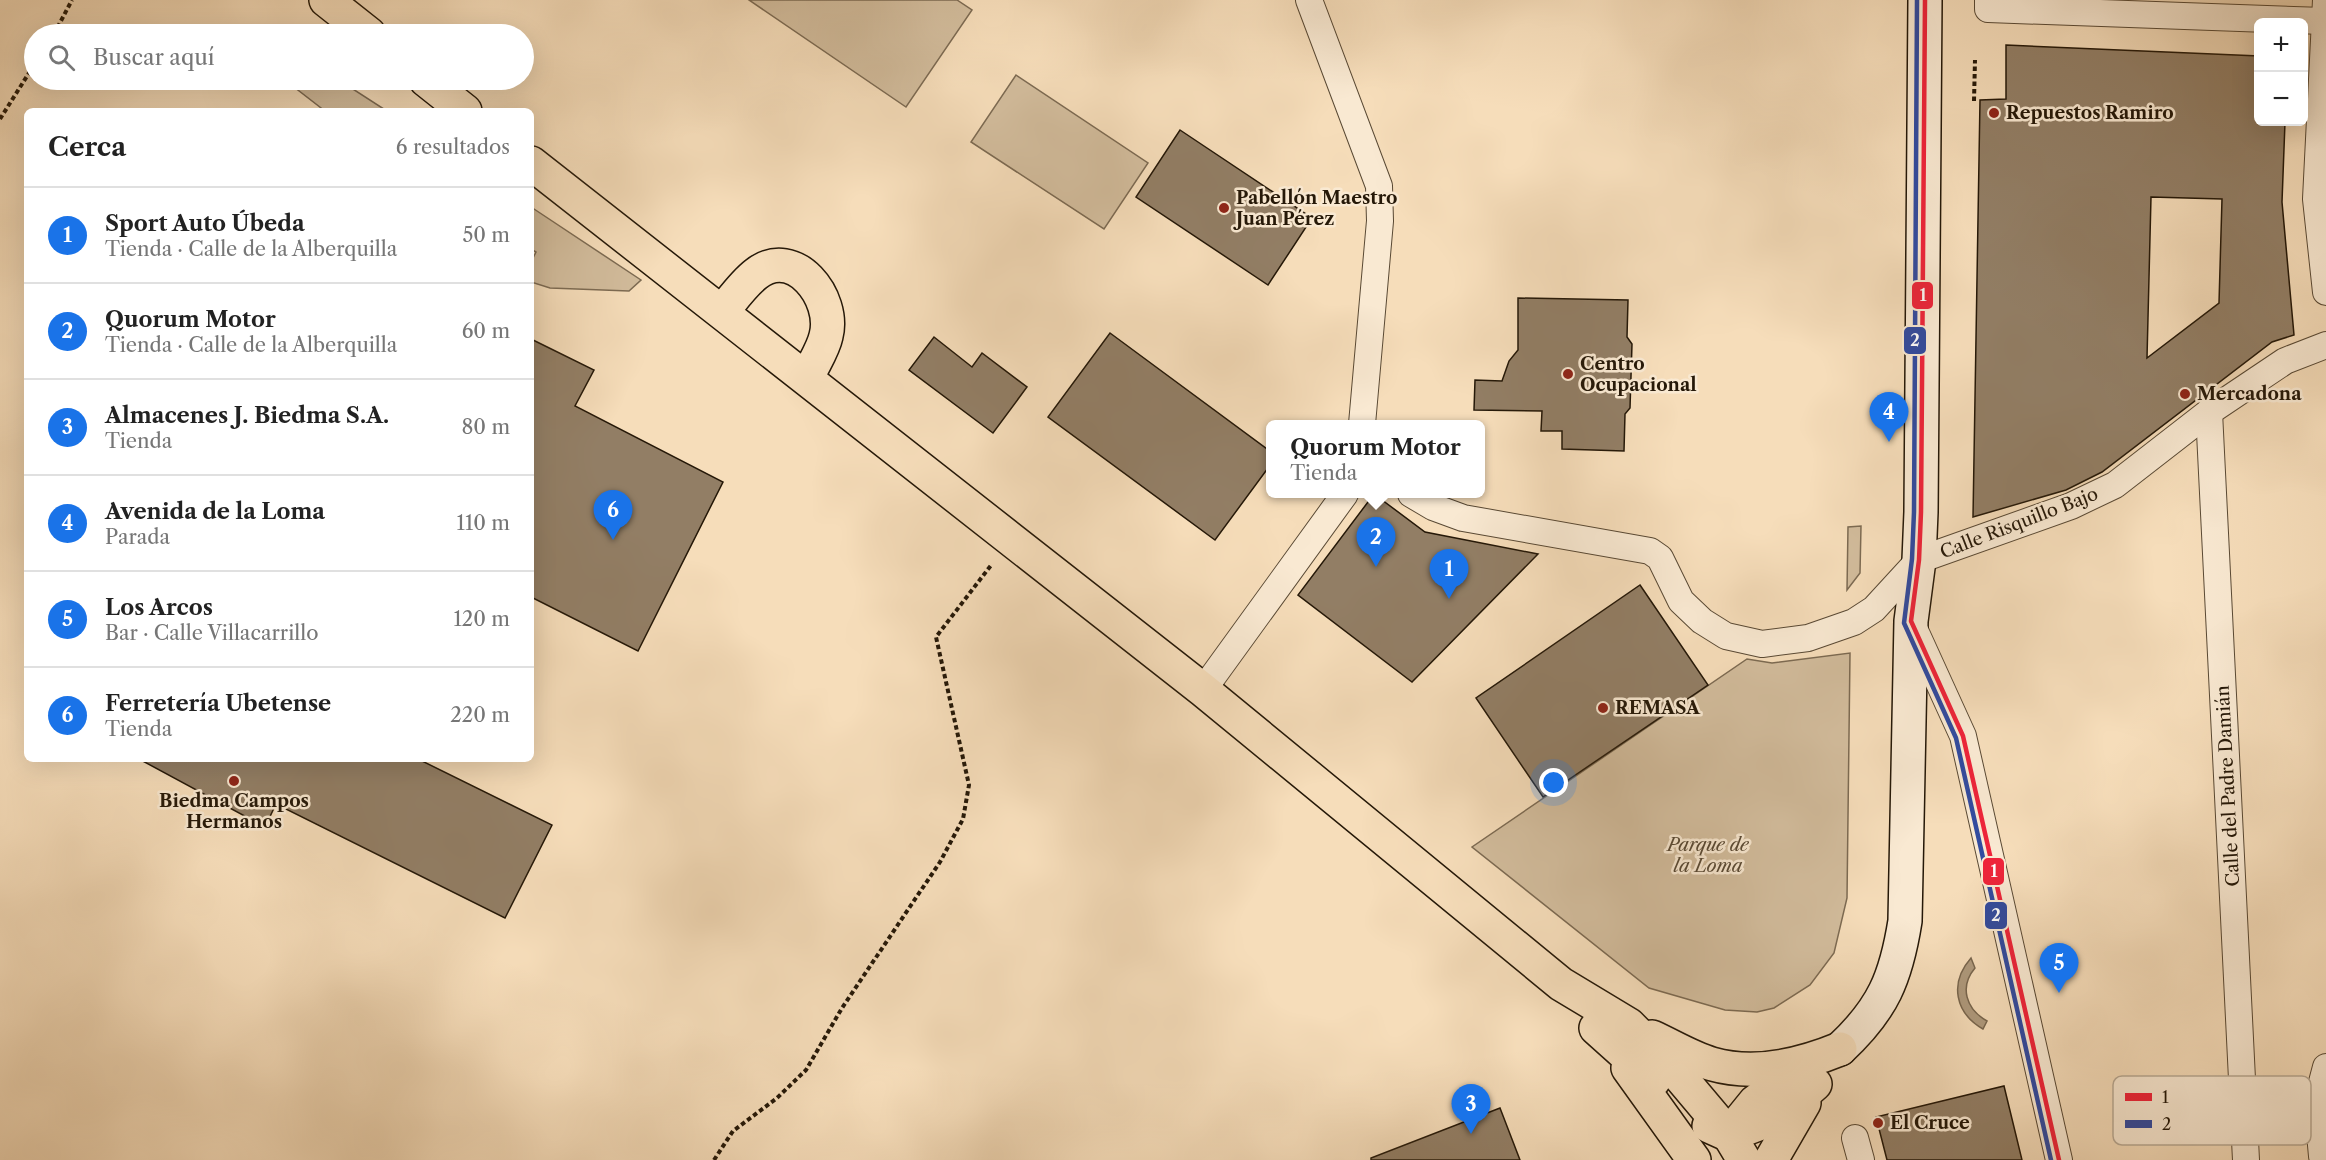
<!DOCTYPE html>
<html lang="es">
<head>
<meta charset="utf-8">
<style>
	:root { --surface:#fff; --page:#f6f6f6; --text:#222; --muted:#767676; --line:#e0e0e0; --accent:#1a73e8 }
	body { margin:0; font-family:"Libre Caslon Text",serif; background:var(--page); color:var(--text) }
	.controls { position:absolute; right:18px; top:18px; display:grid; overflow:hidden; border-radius:9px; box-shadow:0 6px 24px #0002 }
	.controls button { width:54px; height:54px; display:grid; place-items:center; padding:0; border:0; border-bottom:2px solid var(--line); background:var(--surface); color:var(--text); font:30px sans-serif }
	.you { position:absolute; left:1554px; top:783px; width:21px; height:21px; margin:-15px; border:4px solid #fff; border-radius:50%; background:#1a73e8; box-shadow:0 0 0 9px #1a73e833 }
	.badge { display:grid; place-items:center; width:39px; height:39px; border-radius:50%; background:var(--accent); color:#fff; font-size:20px; font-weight:700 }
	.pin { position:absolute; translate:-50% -50px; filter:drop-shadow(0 2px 3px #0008) }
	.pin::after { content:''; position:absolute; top:32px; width:21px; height:18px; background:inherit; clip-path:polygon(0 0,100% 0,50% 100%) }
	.popup { position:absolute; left:1266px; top:420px; width:219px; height:78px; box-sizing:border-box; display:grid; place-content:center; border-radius:9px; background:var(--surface); filter:drop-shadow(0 2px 4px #0005); font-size:20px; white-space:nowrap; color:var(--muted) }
	.popup b { font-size:22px; color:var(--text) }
	.popup::after { content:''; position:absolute; left:50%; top:100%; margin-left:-12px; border:12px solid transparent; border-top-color:var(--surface) }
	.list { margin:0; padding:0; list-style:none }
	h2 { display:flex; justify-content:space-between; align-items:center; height:78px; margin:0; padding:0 24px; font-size:26px }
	h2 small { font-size:20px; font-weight:400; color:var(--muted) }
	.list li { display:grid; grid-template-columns:39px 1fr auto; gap:18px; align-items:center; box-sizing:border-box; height:96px; padding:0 24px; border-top:2px solid var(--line) }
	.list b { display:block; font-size:22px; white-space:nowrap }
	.list p { margin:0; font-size:20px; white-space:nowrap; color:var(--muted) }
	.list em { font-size:20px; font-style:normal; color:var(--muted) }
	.icon { flex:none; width:33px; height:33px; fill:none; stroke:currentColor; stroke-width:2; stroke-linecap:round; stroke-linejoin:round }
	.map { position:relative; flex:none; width:2326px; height:1160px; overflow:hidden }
	.search { position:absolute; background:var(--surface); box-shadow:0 6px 24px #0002; left:24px; top:24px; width:510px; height:66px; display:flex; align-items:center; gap:15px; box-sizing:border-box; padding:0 21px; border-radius:33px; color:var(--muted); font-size:22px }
	.panel { position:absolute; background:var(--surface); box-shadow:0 6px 24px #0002; left:24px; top:108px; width:510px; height:654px; border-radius:9px }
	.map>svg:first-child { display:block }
	.green { fill:#d2bc9c; stroke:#7c6a52; stroke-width:1.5 }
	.water { fill:#af9a7d; stroke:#78664e; stroke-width:1.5 }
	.building { fill:#927e65; stroke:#251808; stroke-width:1.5; fill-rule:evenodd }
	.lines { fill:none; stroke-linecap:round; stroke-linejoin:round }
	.minor-casing { stroke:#594934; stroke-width:28 }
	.secondary-casing { stroke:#251808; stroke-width:36 }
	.primary-casing { stroke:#251808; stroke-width:36 }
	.path { stroke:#251808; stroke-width:4; stroke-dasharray:4.5 3; stroke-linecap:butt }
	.minor { stroke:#f9e9d2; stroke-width:26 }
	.secondary { stroke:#f9e9d2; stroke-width:33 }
	.primary { stroke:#f6ddba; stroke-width:33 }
	.bus-1-casing { stroke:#f9e9d2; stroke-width:9 }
	.bus-2-casing { stroke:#f9e9d2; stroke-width:9 }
	.bus-1 { stroke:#ee243a; stroke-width:4.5 }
	.bus-2 { stroke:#324b9f; stroke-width:4.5 }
	.poi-dot { fill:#8f2418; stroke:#f9e9d2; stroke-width:2 }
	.labels { text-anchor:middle; stroke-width:5; stroke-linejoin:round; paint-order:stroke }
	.poi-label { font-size:18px; font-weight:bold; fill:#251808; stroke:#f9e9d2; text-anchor:start }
	.street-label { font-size:18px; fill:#251808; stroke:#f9e9d2 }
	.park-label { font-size:18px; font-style:italic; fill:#594934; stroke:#f9e9d2 }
	.key { fill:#f9e9d2; stroke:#b9aa95; stroke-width:1.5 }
	.key-label { font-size:16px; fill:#251808 }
	.line-badge { stroke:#f9e9d2; stroke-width:2 }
	.badge-label { font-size:16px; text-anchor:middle; font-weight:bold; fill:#fff }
</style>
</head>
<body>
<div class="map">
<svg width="2326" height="1160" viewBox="0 0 2326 1160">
	<rect width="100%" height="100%" fill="#f6ddba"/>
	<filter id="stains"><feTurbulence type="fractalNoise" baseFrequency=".00333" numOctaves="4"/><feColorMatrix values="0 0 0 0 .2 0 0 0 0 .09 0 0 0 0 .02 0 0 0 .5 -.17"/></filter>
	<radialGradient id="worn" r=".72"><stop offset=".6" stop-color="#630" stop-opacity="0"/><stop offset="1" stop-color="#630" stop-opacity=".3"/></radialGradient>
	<!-- green -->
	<g class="green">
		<polygon points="749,0 957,0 972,10 906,107"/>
		<polygon points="1016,75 1148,163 1104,229 971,142"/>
		<polygon points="285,80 339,80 387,111 325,111"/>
		<polygon points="531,207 641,280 629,291 550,288 531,282 531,262 536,252 531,249"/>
		<polygon points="1861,526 1860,573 1847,590 1848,527"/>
		<polygon points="1850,653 1847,898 1834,953 1810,985 1774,1008 1757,1012 1725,1010 1649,988 1472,847 1747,659 1772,663"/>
	</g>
	<!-- water -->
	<path class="water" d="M1971,958L1975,968C1959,987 1966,1009 1987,1021L1983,1029C1955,1013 1949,983 1971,958Z"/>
	<!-- building -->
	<g class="building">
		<path d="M2006,45L2259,56V122H2285L2282,202L2294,335L2272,342L2102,472L2066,490L1973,517L1980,100L2006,99ZM2151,197L2222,199L2219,303L2147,358Z"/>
		<polygon points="1180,130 1312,218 1268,285 1136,197"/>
		<polygon points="1518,298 1628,300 1627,337 1632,344 1630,408 1625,414 1624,451 1562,449 1562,431 1541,431 1542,411 1474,410 1475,380 1502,381 1509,361 1518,350"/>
		<polygon points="1110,333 1271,452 1271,464 1215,540 1048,417"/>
		<polygon points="934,337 972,367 982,353 1027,387 993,433 909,370"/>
		<polygon points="531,339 594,370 575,406 723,482 638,651 531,597"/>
		<polygon points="1374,494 1425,532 1538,554 1412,682 1298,595"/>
		<polygon points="1640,585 1708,685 1543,797 1476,698"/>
		<polygon points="139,759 418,759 552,825 505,918 276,804 265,827"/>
		<polygon points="2004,1086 2022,1160 1887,1160 1876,1117"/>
		<polygon points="1500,1108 1520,1160 1371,1160 1371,1158"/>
	</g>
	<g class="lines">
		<defs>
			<g id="minor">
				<polyline points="1309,0 1379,186 1380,221 1362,424"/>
				<polyline points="1988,0 1988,9 2324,21"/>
				<polyline points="2326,0 2316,199 2326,292"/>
				<polyline points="2209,412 2246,1160"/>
				<polyline points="1411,494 1433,507 1463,518 1650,551 1660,558 1681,601 1702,621 1726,636 1762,644 1808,638 1854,622 1874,609 1919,560 2071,506 2115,485 2209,412 2285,361 2326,345"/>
				<polyline points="1912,624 1963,736 2059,1160"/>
				<polyline points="1203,690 1345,494"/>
				<polyline points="1855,1138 1861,1160"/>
				<polyline points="2322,1156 2317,1101 2326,1067"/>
			</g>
			<path id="secondary" d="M1840,1049C1883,1009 1896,978 1905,921L1911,621L1919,560L1921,512L1925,0"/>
			<g id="primary">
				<polyline points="326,0 369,34"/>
				<polyline points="426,80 465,111"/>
				<polyline points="531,163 1203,690 1561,984 1629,1025 1676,1072 1729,1135 1744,1160"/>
				<path d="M722,312C732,300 743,284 756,274C794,244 836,298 826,336C823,350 813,364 807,378"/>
				<polyline points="1596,1028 1654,1080"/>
				<path d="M1652,1037C1672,1046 1691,1058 1712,1064C1754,1076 1801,1065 1840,1049"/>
				<polyline points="1628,1068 1694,1160"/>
				<polyline points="1709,1126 1729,1135 1777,1117 1815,1084"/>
				<polyline points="1729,1134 1755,1102 1808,1063"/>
				<polyline points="1771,1160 1804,1103"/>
			</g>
		</defs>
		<!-- minor casing -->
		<use href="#minor" class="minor-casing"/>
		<!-- secondary casing -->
		<use href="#secondary" class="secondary-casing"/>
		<!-- primary casing -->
		<use href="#primary" class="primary-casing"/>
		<!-- path -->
		<g class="path">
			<polyline points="54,34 72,0"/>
			<polyline points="1974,101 1975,60"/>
			<polyline points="0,119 34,65"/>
			<polyline points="714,1160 733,1131 777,1098 806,1070 842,1008 940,862 963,819 969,785 936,637 992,564"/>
		</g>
		<!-- minor -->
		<use href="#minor" class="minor"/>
		<!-- secondary -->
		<use href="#secondary" class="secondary"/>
		<!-- primary -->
		<use href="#primary" class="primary"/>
		<defs>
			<polyline id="bus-1" points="1925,0 1921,512 1919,560 1911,621 1963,736 2059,1160"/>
			<polyline id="bus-2" points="1917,0 1914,512 1912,559 1904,623 1956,738 2051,1160"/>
		</defs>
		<!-- bus-1 casing -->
		<use href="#bus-1" class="bus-1-casing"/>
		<!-- bus-2 casing -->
		<use href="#bus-2" class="bus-2-casing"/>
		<!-- bus-1 -->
		<use href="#bus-1" class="bus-1"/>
		<!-- bus-2 -->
		<use href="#bus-2" class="bus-2"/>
	</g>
	<!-- markers -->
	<g class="poi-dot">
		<circle cx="1994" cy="113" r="6"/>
		<circle cx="1224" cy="208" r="6"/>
		<circle cx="1568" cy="374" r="6"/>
		<circle cx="2185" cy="394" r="6"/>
		<circle cx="1603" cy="708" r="6"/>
		<circle cx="234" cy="781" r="6"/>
		<circle cx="1878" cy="1123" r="6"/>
	</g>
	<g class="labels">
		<!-- poi labels -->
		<g class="poi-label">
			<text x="2006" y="119">Repuestos Ramiro</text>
			<text x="1236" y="204">Pabellón Maestro<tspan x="1236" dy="21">Juan Pérez</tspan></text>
			<text x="1580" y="370">Centro<tspan x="1580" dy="21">Ocupacional</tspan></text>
			<text x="2197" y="400">Mercadona</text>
			<text x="1615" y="714">REMASA</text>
			<text x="234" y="807" text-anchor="middle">Biedma Campos<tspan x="234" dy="21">Hermanos</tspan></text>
			<text x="1890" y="1129">El Cruce</text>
		</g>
		<!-- street labels -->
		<g class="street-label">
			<text transform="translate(2019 523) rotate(-21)" y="6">Calle Risquillo Bajo</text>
			<text transform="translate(2228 786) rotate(-93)" y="6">Calle del Padre Damián</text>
		</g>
		<!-- park labels -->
		<g class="park-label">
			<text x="1708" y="851">Parque de<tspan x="1708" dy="21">la Loma</tspan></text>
		</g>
	</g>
	<!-- legend -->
	<rect x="2113" y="1076" width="198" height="69" rx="9" class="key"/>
	<rect x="2125" y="1093" width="27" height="8" fill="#ee243a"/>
	<rect x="2125" y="1120" width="27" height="8" fill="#324b9f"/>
	<g class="key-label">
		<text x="2162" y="1103">1</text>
		<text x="2162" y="1130">2</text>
	</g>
	<g class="line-badge">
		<rect x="1911" y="281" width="23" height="29" rx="6" fill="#ee243a"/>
		<rect x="1903" y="326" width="24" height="29" rx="6" fill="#324b9f"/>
		<rect x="1982" y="857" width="23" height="29" rx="6" fill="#ee243a"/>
		<rect x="1984" y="901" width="24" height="29" rx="6" fill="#324b9f"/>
	</g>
	<g class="badge-label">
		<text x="1923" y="301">1</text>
		<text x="1915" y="346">2</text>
		<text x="1994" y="877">1</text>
		<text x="1996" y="921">2</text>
	</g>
	<rect width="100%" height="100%" filter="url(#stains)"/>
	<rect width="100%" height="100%" fill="url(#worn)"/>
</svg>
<div class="controls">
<button>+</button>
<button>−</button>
</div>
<div class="you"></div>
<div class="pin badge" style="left:1449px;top:599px">1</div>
<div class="pin badge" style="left:1376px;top:567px">2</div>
<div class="popup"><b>Quorum Motor</b>Tienda</div>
<div class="pin badge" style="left:1471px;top:1134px">3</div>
<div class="pin badge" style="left:1889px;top:442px">4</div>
<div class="pin badge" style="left:2059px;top:993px">5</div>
<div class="pin badge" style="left:613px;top:540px">6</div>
<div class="search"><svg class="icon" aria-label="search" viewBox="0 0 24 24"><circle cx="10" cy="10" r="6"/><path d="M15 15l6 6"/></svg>Buscar aquí</div>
<section class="panel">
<h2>Cerca<small>6 resultados</small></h2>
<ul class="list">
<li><span class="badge">1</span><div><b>Sport Auto Úbeda</b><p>Tienda · Calle de la Alberquilla</p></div><em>50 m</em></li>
<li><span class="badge">2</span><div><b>Quorum Motor</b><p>Tienda · Calle de la Alberquilla</p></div><em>60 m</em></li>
<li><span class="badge">3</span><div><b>Almacenes J. Biedma S.A.</b><p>Tienda</p></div><em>80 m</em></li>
<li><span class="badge">4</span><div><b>Avenida de la Loma</b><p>Parada</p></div><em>110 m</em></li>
<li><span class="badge">5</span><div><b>Los Arcos</b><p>Bar · Calle Villacarrillo</p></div><em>120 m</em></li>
<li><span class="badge">6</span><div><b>Ferretería Ubetense</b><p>Tienda</p></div><em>220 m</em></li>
</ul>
</section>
</div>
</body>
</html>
